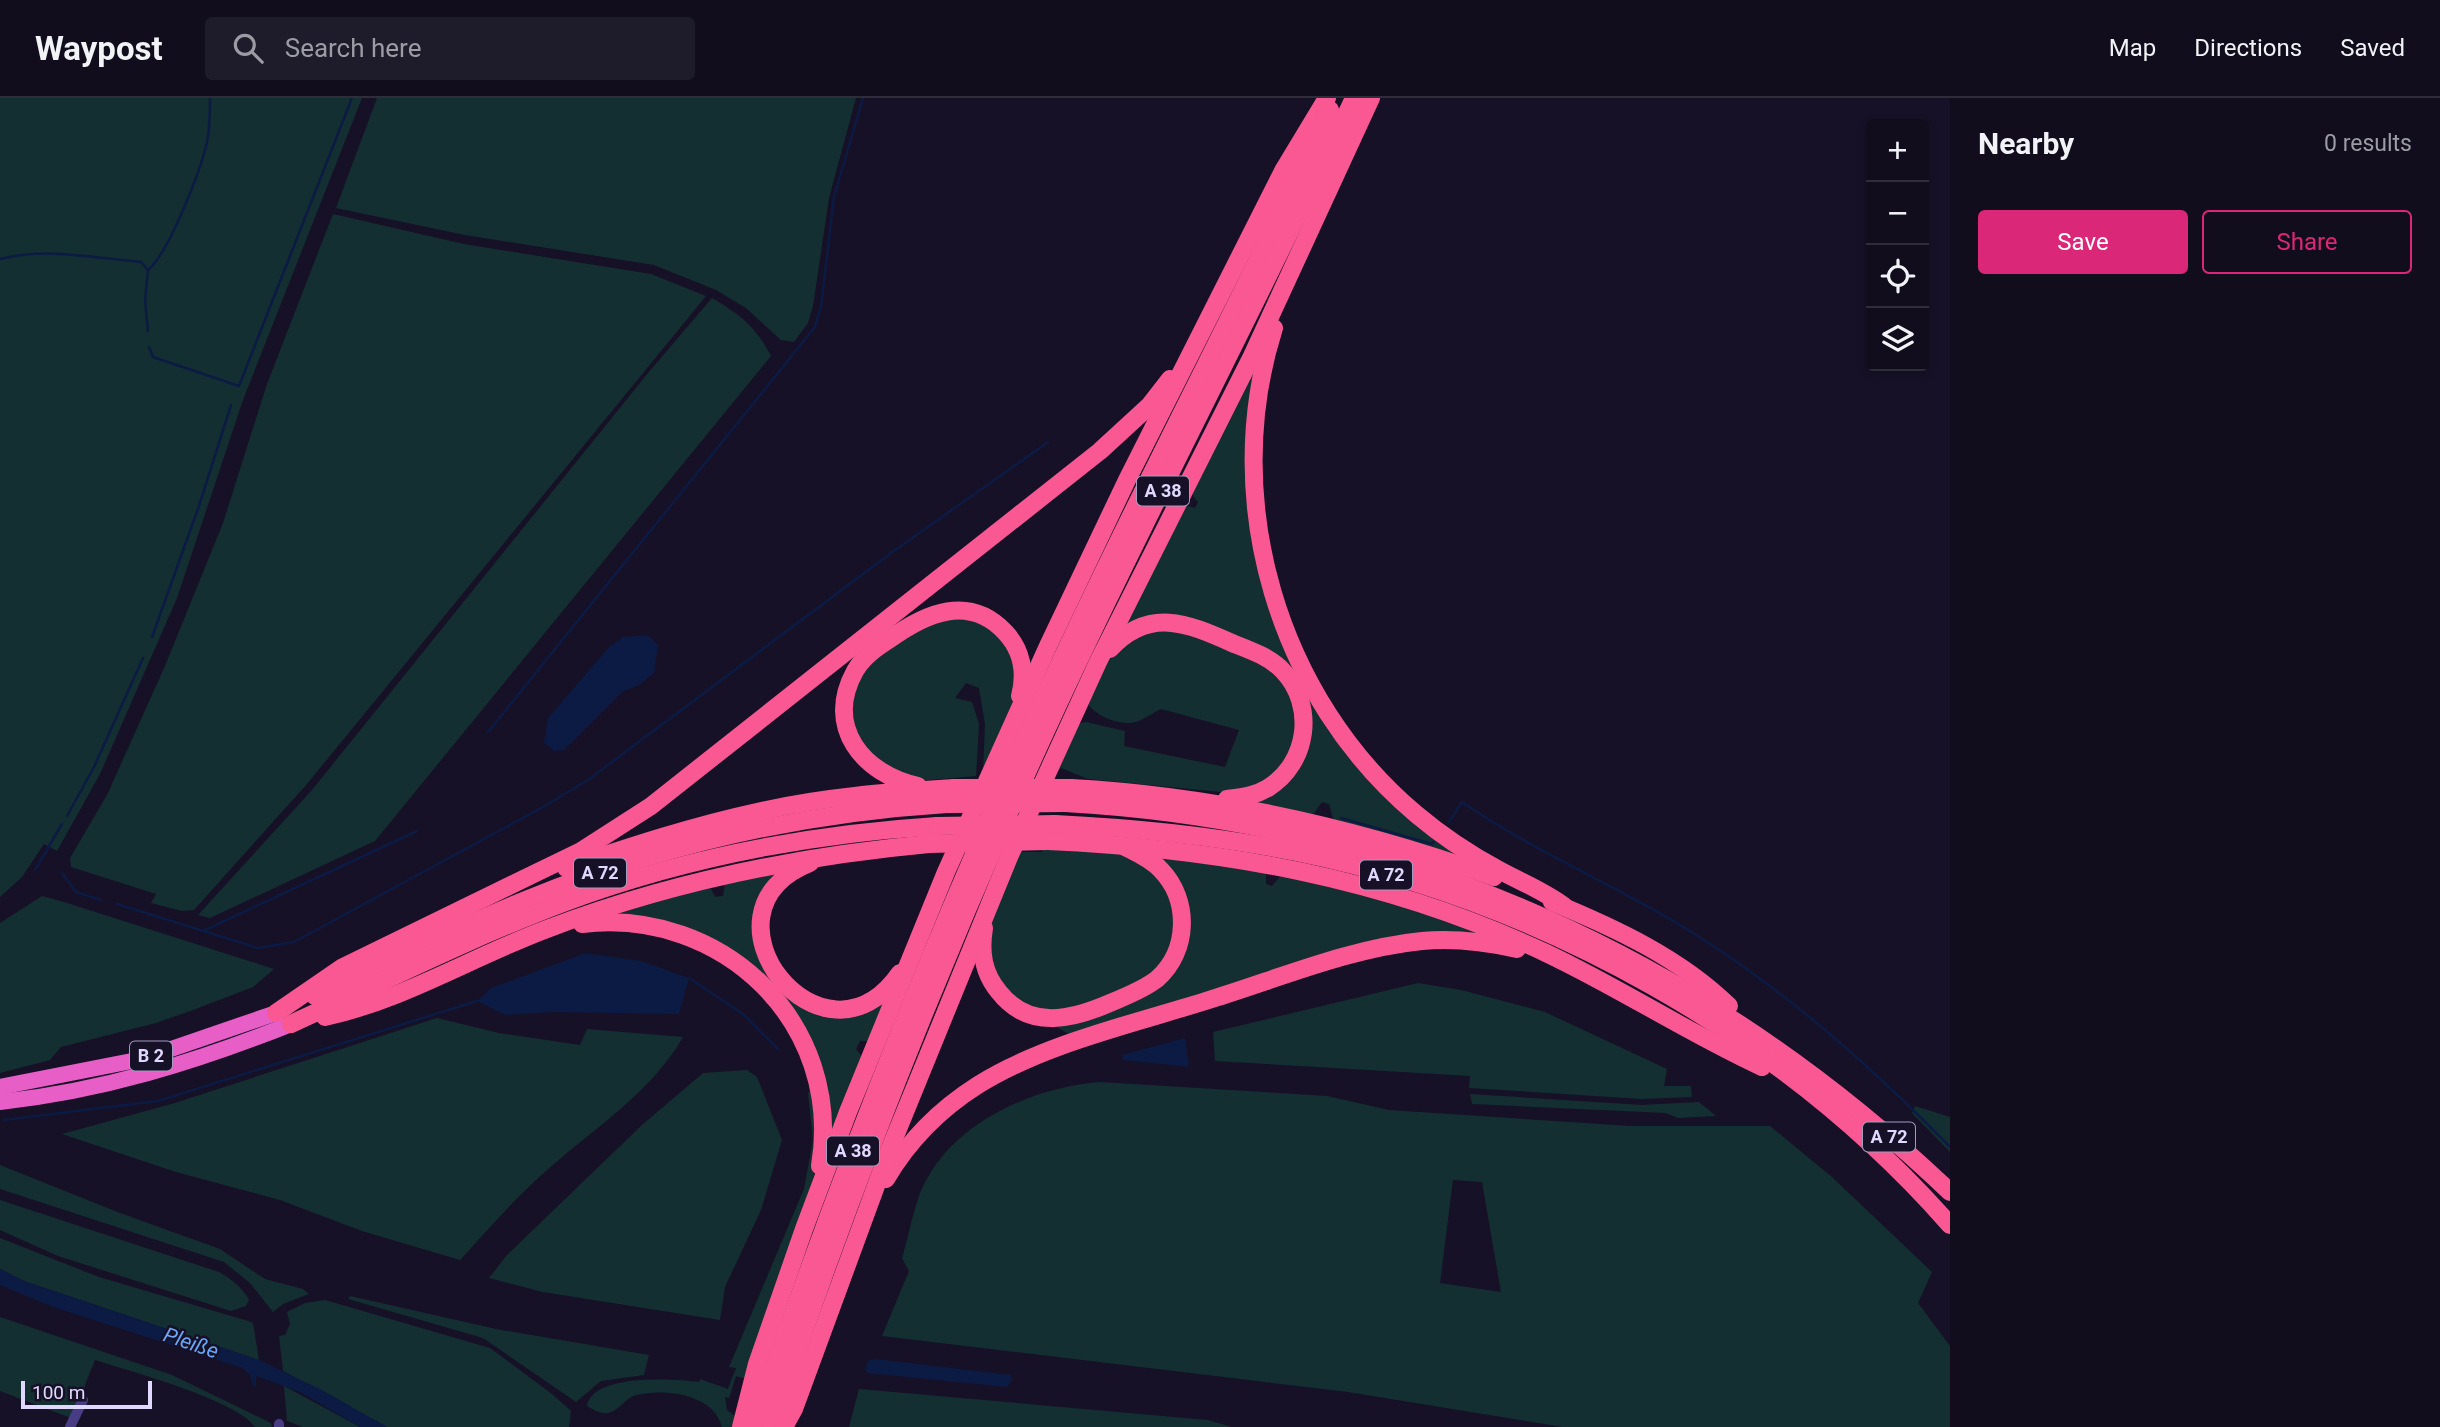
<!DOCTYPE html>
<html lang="en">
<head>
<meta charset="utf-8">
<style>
	:root { --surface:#110d1d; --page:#1e1b2a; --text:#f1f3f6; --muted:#9c9ca4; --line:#302d3b; --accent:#db2777 }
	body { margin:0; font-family:Roboto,sans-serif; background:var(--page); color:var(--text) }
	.controls { position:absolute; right:21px; top:21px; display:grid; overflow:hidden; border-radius:7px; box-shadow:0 4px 10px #0003 }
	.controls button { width:63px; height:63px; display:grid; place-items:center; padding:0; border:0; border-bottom:2px solid var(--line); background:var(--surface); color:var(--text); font:35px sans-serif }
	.scale { position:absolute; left:21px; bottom:18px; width:131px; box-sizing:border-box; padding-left:7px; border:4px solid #e0d8fe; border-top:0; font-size:19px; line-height:24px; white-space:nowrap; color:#e0d8fe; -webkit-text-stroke:5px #171127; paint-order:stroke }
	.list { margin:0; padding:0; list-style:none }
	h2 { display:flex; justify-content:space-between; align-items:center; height:91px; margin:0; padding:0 28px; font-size:30px }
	h2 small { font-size:23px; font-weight:400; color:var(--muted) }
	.actions { display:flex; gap:14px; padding:21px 28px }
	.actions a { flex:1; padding:16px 0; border:2px solid var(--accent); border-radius:7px; text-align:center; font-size:24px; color:var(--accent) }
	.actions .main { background:var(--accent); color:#fff }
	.icon { flex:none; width:38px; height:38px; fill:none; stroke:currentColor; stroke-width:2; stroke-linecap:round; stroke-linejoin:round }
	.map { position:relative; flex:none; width:1950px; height:1329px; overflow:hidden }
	header { display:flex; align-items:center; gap:42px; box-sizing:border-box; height:98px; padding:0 35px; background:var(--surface); border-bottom:2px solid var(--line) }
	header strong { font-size:33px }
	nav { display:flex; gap:38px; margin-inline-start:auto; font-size:24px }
	.search { width:490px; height:63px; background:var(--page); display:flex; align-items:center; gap:18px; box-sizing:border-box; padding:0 24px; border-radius:7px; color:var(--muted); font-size:26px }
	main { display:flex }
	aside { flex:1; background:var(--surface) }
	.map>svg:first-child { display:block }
	.green { fill:#142f31; fill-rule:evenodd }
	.water { fill:#0c1b44 }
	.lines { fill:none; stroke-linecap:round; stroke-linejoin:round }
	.stream { stroke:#0c1b44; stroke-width:2.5 }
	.minor { stroke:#483d84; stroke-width:10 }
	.trunk { stroke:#e65ec6; stroke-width:16 }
	.motorway { stroke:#f95893; stroke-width:18 }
	.motorway-bridge { stroke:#f95893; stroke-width:18 }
	.labels { text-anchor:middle; stroke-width:5; stroke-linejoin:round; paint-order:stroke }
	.shield { fill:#171127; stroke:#a49cbe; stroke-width:2 }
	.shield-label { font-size:18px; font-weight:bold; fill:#e0d8fe }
	.water-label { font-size:21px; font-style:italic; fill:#6aa7fa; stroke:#171127 }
</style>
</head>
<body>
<header>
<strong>Waypost</strong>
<div class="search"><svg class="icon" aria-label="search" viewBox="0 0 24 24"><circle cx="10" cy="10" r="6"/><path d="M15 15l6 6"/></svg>Search here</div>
<nav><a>Map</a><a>Directions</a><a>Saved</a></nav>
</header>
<main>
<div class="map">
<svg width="1950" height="1329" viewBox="0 0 1950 1329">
	<rect width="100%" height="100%" fill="#171127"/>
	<!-- green -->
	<g class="green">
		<polygon points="0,0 362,0 243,302 177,500 100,676 57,753 44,746 22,779 0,799"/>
		<polygon points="377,0 856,0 829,100 813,208 808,225 794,244 781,242 746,210 716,192 654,167 465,137 336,110"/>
		<polygon points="333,116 464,146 651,176 706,198 307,686 194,812 182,813 151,805 156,796 71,769 70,760 107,697 165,568 223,425 267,286"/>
		<path d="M712,200C742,218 755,228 771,258L375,743L210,820L198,817L312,692L648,275Z"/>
		<polygon points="1259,246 1249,391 1314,603 1466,760 1334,724 1329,706 1322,704 1312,718 1244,704 1286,680 1302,594 1207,528 1118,534 1178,410 1188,408 1195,410 1198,404 1190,394"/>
		<polygon points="938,519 981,523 1011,550 1017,594 983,678 985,626 979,590 966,585 955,600 972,604 979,626 976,678 917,683 894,677 856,639 851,599 867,566"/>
		<path d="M1169,527L1266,565L1295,601L1296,647L1269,682L1239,693L1221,694L1088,681L1061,670L1053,676L1076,626L1086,624L1125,633L1124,648L1225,669L1239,632L1161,611C1152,615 1139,625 1130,625C1113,625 1094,617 1086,603C1110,553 1112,540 1169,527Z"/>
		<polygon points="1045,749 1120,753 1157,773 1176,811 1172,851 1153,876 1088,908 1043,914 1019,905 994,876 986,839 995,807 1018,754 1042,754"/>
		<polygon points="1153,757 1266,775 1266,786 1272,788 1284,774 1350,788 1487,837 1458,834 1072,938 1052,926 1139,897 1189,830"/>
		<polygon points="795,765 757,836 809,909 890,894 872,943 860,943 856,951 866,964 827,1064 820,976 743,863 600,819 709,787 715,799 723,798 725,784"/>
		<polygon points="42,798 64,804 274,871 253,889 193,912 156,925 61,949 50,962 0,975 0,825"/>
		<polygon points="1418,885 1461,892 1545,914 1667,971 1664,988 1691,988 1692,999 1642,1001 1469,990 1470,978 1215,963 1213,934"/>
		<path d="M437,920L499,935L580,947L587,931L683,939C651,995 593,1031 546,1073C515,1100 488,1132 460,1162L362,1133L280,1102L176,1074L62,1036L175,1005Z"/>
		<polygon points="747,972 757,979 782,1042 761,1112 725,1189 720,1222 543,1194 489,1180 507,1157 642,1027 703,975"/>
		<path d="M1100,984L1327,998L1389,1012L1630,1028H1770L1832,1079L1932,1174L1918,1205L1950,1248V1329H1563L1348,1294L882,1238L909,1173L902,1160C910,1135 914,1102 928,1079C961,1021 1036,989 1100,984ZM1453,1082L1482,1084L1501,1194L1440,1185Z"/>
		<path d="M814,989L817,1056L814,1078L746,1281L736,1278L729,1300L725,1299L727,1312L735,1318L733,1329H722C714,1296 665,1290 636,1297C625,1300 619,1313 608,1315C600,1316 594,1312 587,1308C593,1275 674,1281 699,1284L700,1281L728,1291L736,1270L729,1269L804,1091L813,1042L808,995Z"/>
		<polygon points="1470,996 1642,1007 1699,1004 1716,1018 1678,1020 1666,1015 1472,1006"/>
		<polygon points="1915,1008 1950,1019 1950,1054 1912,1015"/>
		<polygon points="0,1067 120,1115 220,1151 265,1181 303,1191 309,1196 283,1206 273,1214 250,1185 224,1164 0,1091"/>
		<path d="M0,1102L219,1174C231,1181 242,1189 249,1202L246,1208L231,1213L58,1158L0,1132Z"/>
		<polygon points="0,1140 99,1179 248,1223 253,1225 259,1262 24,1183 0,1171"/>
		<polygon points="350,1198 496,1231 649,1257 644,1277 601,1283 576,1304 483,1240 348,1201"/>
		<polygon points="325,1202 490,1250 552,1296 571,1313 569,1329 387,1329 283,1273 279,1238 285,1237 290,1226 287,1214 305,1205"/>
		<path d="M0,1219L172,1277L271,1325L272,1329H255C237,1302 129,1273 95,1262L85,1287L86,1304L71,1320L0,1293Z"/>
		<polygon points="284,1288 360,1329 303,1329 287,1323"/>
		<polygon points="859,1291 1208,1322 1232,1329 849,1329"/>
	</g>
	<!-- water -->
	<g class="water">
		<polygon points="647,537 658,547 654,575 639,587 622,594 564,652 554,653 544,645 548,620 609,549 623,539"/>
		<polygon points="586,855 641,863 689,880 679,916 555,914 505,917 477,903 491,890"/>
		<polygon points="1185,940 1189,969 1123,962 1122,957"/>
		<polygon points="0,1171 24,1183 259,1262 322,1292 387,1329 360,1329 300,1294 256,1278 256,1288 253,1288 250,1277 243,1270 53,1209 0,1187"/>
		<polygon points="876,1261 1011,1277 1012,1282 1007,1289 867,1275 865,1271 869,1262"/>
	</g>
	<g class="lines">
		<!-- stream -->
		<g class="stream">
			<path d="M0,161C48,149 93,160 141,164L148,172"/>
			<path d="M148,233L145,202L148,172C169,155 201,71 207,44C210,29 210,15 210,0"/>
			<polyline points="149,249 153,259 239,288 352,0"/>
			<polyline points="152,539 199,408 231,307"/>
			<polyline points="488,634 815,229 821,208 834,99 863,0"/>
			<polyline points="67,718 94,669 143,560"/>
			<polyline points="1341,720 1432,746 1433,744"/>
			<path d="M1449,724L1462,704C1534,754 1618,788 1693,835C1788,894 1873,970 1950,1049"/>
			<polyline points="35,772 62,726"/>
			<polyline points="62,775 76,794 101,802"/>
			<polyline points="117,806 258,850 294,844 543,709 588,682 891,455 1048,344"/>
			<polyline points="203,833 417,733"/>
			<polyline points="689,880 743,916 778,951"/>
			<polyline points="4,1022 158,1003 477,903"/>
		</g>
		<!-- minor -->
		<g class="minor">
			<polyline points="279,1326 279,1329"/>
			<polyline points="70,1329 83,1302"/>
		</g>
		<!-- trunk -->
		<g class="trunk">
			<polyline points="0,989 142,961 276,915"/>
			<path d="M0,1004C102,993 196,964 291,926"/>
		</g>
		<!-- motorway -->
		<g class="motorway">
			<path d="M1274,230C1219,402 1278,600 1416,716C1442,738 1469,756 1499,772C1521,784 1544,793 1564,808"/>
			<path d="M1110,551C1149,509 1187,525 1232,545C1250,552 1270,559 1283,573C1316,608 1308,665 1268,690C1255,698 1242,699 1227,701"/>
			<path d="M918,688C863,676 824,629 855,573C863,559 876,550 890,541C926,515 969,496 1005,534C1022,552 1026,575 1020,598"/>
			<path d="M1071,690C1217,698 1357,730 1494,779"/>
			<path d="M1065,705C1404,724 1705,860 1950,1094"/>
			<path d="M1055,726C1136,730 1217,738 1296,754C1542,804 1784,938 1950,1127"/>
			<path d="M1048,743C1223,751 1386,780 1546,855C1620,890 1688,935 1762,969"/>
			<path d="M810,765C687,814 823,986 900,875"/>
			<path d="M566,770C629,749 692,728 757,714C821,699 888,694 954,690"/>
			<path d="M1552,804C1615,830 1680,860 1729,908"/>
			<path d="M582,826C723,809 844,926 820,1068"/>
			<path d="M984,830C980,854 983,875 999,894C1029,932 1071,922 1110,905C1126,898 1143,892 1157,881C1189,853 1190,802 1161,772C1151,761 1137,755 1125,749"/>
			<path d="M315,898C387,866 456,830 528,801C661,747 803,715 947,706"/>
			<polyline points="276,915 343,869 581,753 651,708 1100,353 1149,308 1170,281"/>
			<path d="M325,919C403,902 472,859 547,831C670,784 798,758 929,746"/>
			<path d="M291,926C381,885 470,840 563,805C683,760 810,736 937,728"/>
			<path d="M886,1081C909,1042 940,1011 978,987C1045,945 1137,925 1212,901C1280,880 1351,850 1422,843C1455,840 1486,844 1517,851"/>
			<polyline points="741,1329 757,1266 804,1131 848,1014 946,774 1048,548 1127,382 1283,73 1327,0"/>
			<path d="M754,1329C832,1096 923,867 1024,643C1120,430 1231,224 1330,12"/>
			<path d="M771,1329C848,1099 938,871 1038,650C1138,431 1252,218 1354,0"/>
			<polyline points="784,1329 794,1311 887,1058 1009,759 1098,564 1252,258 1371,0"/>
		</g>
		<!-- motorway-bridge -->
		<g class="motorway-bridge">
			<polyline points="954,690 1071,690"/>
			<polyline points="947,706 1065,705"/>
			<polyline points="937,728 1055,726"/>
			<polyline points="929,746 1048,743"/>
		</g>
	</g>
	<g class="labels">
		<!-- shield labels -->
		<g class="shield">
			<rect x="1137" y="378.5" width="52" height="29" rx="5"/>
			<rect x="574" y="760.5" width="52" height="29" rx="5"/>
			<rect x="1360" y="762.5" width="52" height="29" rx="5"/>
			<rect x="130" y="943.5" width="42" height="29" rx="5"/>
			<rect x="1863" y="1024.5" width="52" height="29" rx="5"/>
			<rect x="827" y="1038.5" width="52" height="29" rx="5"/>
		</g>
		<g class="shield-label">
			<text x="1163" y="399">A 38</text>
			<text x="600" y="781">A 72</text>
			<text x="1386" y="783">A 72</text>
			<text x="151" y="964">B 2</text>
			<text x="1889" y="1045">A 72</text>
			<text x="853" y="1059">A 38</text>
		</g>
		<!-- water labels -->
		<g class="water-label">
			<text transform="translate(191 1245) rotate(19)" y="7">Pleiße</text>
		</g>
	</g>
</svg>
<div class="controls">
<button>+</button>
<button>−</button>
<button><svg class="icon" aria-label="locate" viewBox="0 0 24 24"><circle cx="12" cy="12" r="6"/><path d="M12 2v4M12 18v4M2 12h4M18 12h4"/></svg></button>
<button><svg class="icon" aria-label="layers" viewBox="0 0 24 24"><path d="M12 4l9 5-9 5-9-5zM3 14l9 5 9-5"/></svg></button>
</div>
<div class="scale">100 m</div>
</div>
<aside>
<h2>Nearby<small>0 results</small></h2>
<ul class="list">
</ul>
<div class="actions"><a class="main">Save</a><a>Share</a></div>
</aside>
</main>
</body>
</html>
